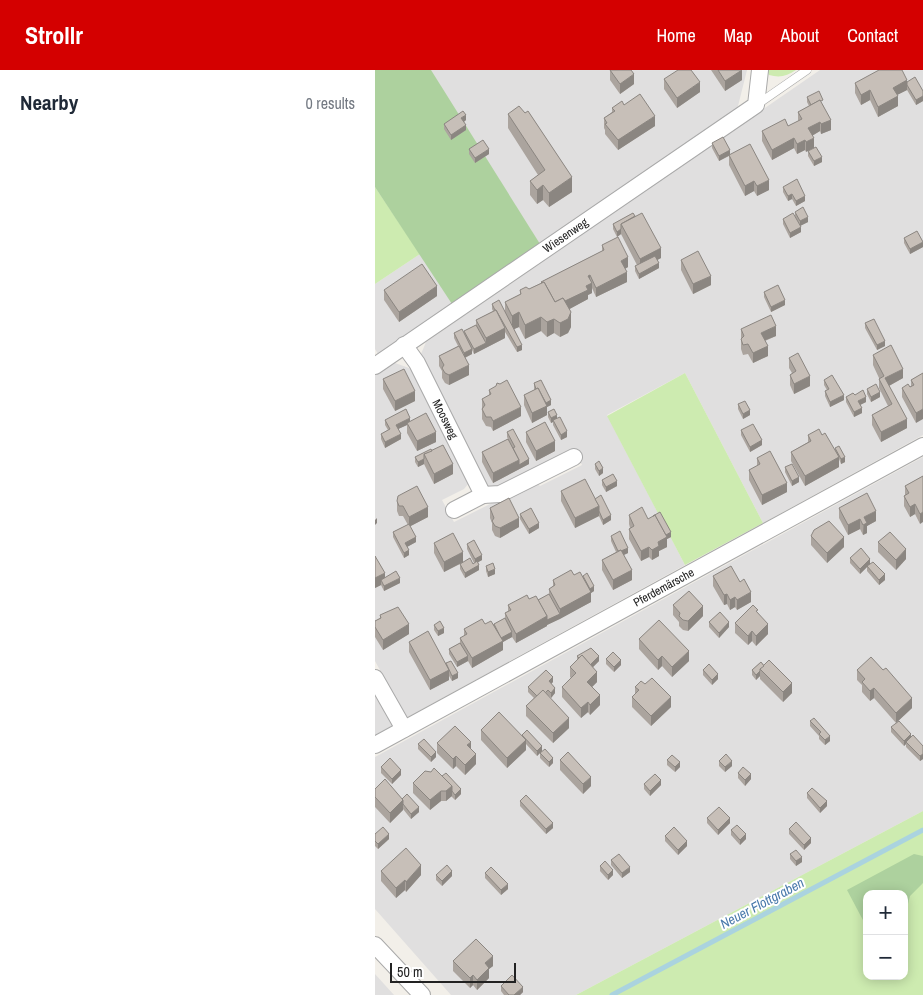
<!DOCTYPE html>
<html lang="en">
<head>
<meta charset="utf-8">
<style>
	:root { --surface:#fff; --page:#f6f6f7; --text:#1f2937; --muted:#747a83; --line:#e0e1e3; --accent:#d40000 }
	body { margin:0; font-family:"Archivo Narrow",sans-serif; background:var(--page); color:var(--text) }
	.controls { position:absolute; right:15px; bottom:15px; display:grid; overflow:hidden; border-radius:10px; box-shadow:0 2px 12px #0003 }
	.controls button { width:45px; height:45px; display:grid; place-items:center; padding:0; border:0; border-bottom:1px solid var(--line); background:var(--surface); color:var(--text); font:25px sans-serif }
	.scale { position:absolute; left:15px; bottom:12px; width:126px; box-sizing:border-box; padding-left:5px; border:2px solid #222; border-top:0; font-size:14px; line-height:18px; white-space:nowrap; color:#222; -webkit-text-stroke:4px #fff; paint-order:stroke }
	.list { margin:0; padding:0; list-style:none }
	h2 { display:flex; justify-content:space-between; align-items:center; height:65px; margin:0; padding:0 20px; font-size:21px }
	h2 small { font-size:16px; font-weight:400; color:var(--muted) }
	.map { position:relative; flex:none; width:548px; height:925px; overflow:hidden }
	header { display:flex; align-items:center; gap:30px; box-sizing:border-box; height:70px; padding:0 25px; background:var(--accent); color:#fff }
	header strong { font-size:24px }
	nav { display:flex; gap:28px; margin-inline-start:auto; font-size:18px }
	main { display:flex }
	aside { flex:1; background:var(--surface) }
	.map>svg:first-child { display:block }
	.residential { fill:#e0dfdf }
	.grass { fill:#cdebb0; fill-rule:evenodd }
	.forest { fill:#add19e }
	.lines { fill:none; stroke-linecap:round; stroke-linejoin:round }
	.stream { stroke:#aad3df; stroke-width:5 }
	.service-casing { stroke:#a9a9a9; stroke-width:9 }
	.minor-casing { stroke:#a9a9a9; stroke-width:18 }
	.service { stroke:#fff; stroke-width:8 }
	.minor { stroke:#fff; stroke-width:16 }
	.wall { fill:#aba49e }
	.shaded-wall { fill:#8b8681 }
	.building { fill:#c7bfb8; stroke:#8b8681 }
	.labels { text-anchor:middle; stroke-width:4; stroke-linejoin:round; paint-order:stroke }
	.street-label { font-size:12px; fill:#222; stroke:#fff }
	.water-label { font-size:14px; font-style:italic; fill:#4a7aab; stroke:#fff }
</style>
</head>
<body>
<header>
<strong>Strollr</strong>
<nav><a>Home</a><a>Map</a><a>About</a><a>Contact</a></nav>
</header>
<main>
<aside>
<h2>Nearby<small>0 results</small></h2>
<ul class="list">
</ul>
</aside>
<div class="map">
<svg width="548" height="925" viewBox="0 0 548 925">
	<rect width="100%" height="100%" fill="#f2efe9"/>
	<!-- residential -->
	<g class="residential">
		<polygon points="0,0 372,0 362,40 3,284 0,279 0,214 45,184 0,117"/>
		<polygon points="445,0 548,0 548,365 388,453 310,303 232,345 310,495 31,648 0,591 0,305 20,293 34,298 39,303 94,413 89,419 67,430 79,452 153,415 163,414 165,416 207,395 200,380 125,418 113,416 46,284 51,272"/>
		<polygon points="548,387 548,741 201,925 76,925 0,839 0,687"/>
		<polygon points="0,621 19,655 0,665"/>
		<polygon points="0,904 19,925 0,925"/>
	</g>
	<!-- grass -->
	<g class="grass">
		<path d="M392,0H421C412,6 405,8 394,5Z"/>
		<polygon points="0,117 45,184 0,214"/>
		<polygon points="310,303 388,453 310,495 232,346"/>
		<path d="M548,741V925H201ZM492,824H529V906H492Z"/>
	</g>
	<!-- forest -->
	<g class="forest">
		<polygon points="0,0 56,0 165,174 77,234 0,117"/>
		<polygon points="539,784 548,786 548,813 535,826 529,850 529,824 492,824 490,854 472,820"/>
	</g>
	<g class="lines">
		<!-- stream -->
		<polyline class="stream" points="237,925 548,760"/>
		<defs>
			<polyline id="service" points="383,34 432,0"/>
			<g id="minor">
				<path id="s1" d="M29,275L42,293L108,425"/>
				<path id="s2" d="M0,296L381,35L385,0"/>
				<polyline points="79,440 108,425 125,424 199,387"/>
				<polyline points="0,608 29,659"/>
				<path id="s3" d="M0,675L548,376"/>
				<polyline points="0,875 47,925"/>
			</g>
		</defs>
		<!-- service casing -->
		<use href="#service" class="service-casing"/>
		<!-- minor casing -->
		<use href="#minor" class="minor-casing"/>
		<!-- service -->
		<use href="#service" class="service"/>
		<!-- minor -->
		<use href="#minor" class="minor"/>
	</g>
	<!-- wall -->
	<g class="wall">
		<polygon points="235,0 259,14 245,24 235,10"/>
		<polygon points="336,0 367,0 367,10 350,21"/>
		<polygon points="289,9 325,22 302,38 289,19"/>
		<polygon points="532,12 548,21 548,31 541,35 532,20 522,25 523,36 503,47 495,30 486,35 480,23 480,13"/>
		<polygon points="432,27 448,35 456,60 446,64 445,61 437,66 431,82 430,80 422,84 419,78 397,90 387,71 387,61 413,56 423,51 423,42 434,36 432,32"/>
		<polygon points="249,35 280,56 243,80 230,64 230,60 229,58 229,48 237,42 237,38"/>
		<polygon points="150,43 197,122 174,137 168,130 162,134 155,125 155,111 163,105 133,58 133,44"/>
		<polygon points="91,50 89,52 91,60 76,70 69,59 69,54"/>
		<polygon points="337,73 355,84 394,120 382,126 379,121 370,126 354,95 354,86 344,91 337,78"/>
		<polygon points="94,79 114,84 100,93 94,84"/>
		<polygon points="433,81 447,92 439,96 433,86"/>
		<polygon points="408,117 430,131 421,136 417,129 413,131 408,122"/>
		<polygon points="420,142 433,152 425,156 420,147"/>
		<polygon points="258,143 286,188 282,190 284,198 264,209 260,201 260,196 262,195 246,164 242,167 238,159 238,154"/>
		<polygon points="408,149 426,162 415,168 408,154"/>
		<polygon points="529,168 548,177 535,184 529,173"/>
		<polygon points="227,175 253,197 250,199 252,212 221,227 217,218 217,223 213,225 213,229 194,239 196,257 193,263 185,267 179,263 172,267 166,261 150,269 144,257 139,259 147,280 142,282 130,262 130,268 99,284 97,280 97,284 90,288 94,305 74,315 70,313 67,308 67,301 64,296 64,286 83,276 79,268 79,263 89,264 89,261 101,255 101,250 118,241 117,239 117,234 130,241 130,232 145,224 145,220 154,219 166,213 166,212 227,181"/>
		<polygon points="306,190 336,215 318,224 306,200"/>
		<polygon points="9,220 62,226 24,252 9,230"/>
		<polygon points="389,222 410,235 396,242 389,227"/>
		<polygon points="490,253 510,276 502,280 490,258"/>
		<polygon points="366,259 401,266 390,271 393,286 378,293 373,284 368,285 366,279"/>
		<polygon points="498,285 528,308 514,316 532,358 506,372 497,355 497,345 513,336 504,318 504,308 498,295"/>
		<polygon points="414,288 435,316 419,324 415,315 415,305 417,303 414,298"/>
		<polygon points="548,303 541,353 527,327 527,318 536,316 536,310"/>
		<polygon points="8,309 40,331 20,341 8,319"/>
		<polygon points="449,310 469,330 455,337 450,326 450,321 452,320 449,315"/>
		<polygon points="159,313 176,335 172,337 172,345 157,353 149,335 149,325 159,320"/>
		<polygon points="492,319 505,327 496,332 492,324"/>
		<polygon points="114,320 146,346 118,361 116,357 111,356 107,349 107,329 114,326"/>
		<polygon points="480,325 491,332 485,335 487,343 479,347 471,332 471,327"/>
		<polygon points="363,334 375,345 368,349 363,339"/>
		<polygon points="173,342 182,349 192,367 186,370 178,355 178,352 176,353 173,347"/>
		<polygon points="10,350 35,351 61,372 42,381 32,363 32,355 23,359 26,369 10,378 6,369 6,364 13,360 10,355"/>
		<polygon points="366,360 387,375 375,382 366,365"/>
		<polygon points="132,362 154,394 118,413 107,392 107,382 133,369 132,367"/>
		<polygon points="151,362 180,381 161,391 151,372"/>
		<polygon points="433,365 447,365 460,381 460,378 470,392 466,394 464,389 464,397 430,416 416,391 416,382 433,372"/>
		<polygon points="57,381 78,404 59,414 49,394 43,397 40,392 40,387"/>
		<polygon points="382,388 412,422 387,435 374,410 374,400 382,396"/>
		<polygon points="220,394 228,403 224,406 220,399"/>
		<polygon points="410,397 424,412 417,416 410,402"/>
		<polygon points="548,406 545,454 540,444 535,447 529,436 529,426 530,425 530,416"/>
		<polygon points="227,410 242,416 231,422 227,415"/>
		<polygon points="186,421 220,429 236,450 228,455 224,446 200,458 186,431"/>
		<polygon points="22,431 53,447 35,456 41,472 32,477 34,485 29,488 18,467 18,462 33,455 28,446 24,446 22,441"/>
		<polygon points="115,438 144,457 125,468 120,466 117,460 117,453 115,448"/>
		<polygon points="464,438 501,451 492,456 492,463 488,465 485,459 473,465 464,448"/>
		<polygon points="145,444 164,458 154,464 145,449"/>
		<polygon points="254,445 273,449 296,467 292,469 292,477 284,481 284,486 277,490 274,487 266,491 254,469 254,459 255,458 254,454"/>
		<polygon points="236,466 253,483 249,485 257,510 238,520 227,500 227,490 241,482 236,471"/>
		<polygon points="436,466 469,477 452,493 436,475"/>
		<polygon points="503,472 531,489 521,500 503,482"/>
		<polygon points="59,473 88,492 98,494 99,493 92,479 92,474 107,490 103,492 104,500 90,508 85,499 85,494 69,502 59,483"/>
		<polygon points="0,486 10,507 25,513 9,521 6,515 0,518"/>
		<polygon points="475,488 495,494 510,510 504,515 492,501 492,497 485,504 475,493"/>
		<polygon points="111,496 120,504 113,507 111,501"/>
		<polygon points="199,505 208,506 219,521 216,523 216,532 172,555 172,556 141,573 137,567 128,572 128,580 97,598 93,591 82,597 74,584 74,579 85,573 85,568 89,566 89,559 110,554 119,554 130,548 130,543 133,541 133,535 154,529 163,530 174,524 174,519 178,516 178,510"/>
		<polygon points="338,506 376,532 362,540 360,537 355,540 352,534 349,535 338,516"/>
		<polygon points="298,535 328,546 313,561 308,560 304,556 304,552 298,545"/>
		<polygon points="383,543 393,564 381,576 377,571 373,575 360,563 360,553"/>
		<polygon points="5,545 34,564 8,580 0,567 0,551 5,548"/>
		<polygon points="334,552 354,557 344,568 334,557"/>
		<polygon points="59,555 69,563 63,566 59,560"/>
		<polygon points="264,569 314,591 297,607 287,596 283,600 264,579"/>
		<polygon points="34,572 71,593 83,608 77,611 74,606 74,610 55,620 34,582"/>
		<polygon points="202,586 224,591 218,597 222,612 217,617 225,635 215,645 213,642 206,648 187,627 187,617 196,608 195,607 195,597 202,590"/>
		<polygon points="231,589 246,595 239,602 231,594"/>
		<polygon points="386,592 417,623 408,632 385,609 385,606 381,610 377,605 377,600"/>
		<polygon points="328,600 343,609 337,615 328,605"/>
		<polygon points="482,600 537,638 521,653 499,628 495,631 487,622 487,615 482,610"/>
		<polygon points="178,612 176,614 180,623 176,628 173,625 194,658 178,673 151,646 151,636 159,628 153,622 153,617"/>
		<polygon points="270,614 296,637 276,656 257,637 257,627 260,624 260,617"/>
		<polygon points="435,651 455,671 450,675 444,669 444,666 435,656"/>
		<polygon points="516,657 548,676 548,689 545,691 531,677 531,674 529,676 516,662"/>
		<polygon points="106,660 147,666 167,681 178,693 174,697 165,688 165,683 162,686 151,674 151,680 132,698 106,670"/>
		<polygon points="62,673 96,679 101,694 90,705 81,696 78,699 62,683"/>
		<polygon points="43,674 61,687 56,692 43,679"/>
		<polygon points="185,690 216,716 208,724 185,700"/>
		<polygon points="292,690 305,697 300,702 292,695"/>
		<polygon points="344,691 357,696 350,702 344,696"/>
		<polygon points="6,697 26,705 17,714 6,703"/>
		<polygon points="50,701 86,724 80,730 76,726 71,731 66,731 55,740 38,723 38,713"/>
		<polygon points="363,703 376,709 370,716 363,708"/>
		<polygon points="269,714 286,715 275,726 269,719"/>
		<polygon points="0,719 27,729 44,742 36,749 28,739 28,740 15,753 0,737"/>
		<polygon points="432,723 452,736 445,743 432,728"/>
		<polygon points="145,731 178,758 171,764 145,736"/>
		<polygon points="332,748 355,753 343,765 332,753"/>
		<polygon points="414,759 436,773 429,780 414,764"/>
		<polygon points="356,760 371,769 365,775 356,765"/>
		<polygon points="0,764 14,769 3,779 0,776"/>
		<polygon points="290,766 312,776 303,785 290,771"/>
		<polygon points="415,784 427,792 421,796 415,789"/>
		<polygon points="236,790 255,802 247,808 236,795"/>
		<polygon points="225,796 238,805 233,810 225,801"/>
		<polygon points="6,801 46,805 31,822 30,820 21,828 6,811"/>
		<polygon points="110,803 133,819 126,825 110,808"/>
		<polygon points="61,805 77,806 67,816 61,810"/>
		<polygon points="78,891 118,896 114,899 114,908 102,920 98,915 95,918 78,901"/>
		<polygon points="126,916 148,922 145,925 129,925 126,921"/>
	</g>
	<!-- shaded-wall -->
	<g class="shaded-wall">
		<polygon points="367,0 367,10 350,21 350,11"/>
		<polygon points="259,4 259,14 245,24 245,14"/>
		<polygon points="532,10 532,20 518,27 518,18"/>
		<polygon points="325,12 325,22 302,38 302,28"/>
		<polygon points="495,20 495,30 486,35 486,25"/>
		<polygon points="523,26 523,36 503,47 503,37"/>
		<polygon points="548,26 548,31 541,35 541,30"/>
		<polygon points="91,45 91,50 86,54 86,48"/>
		<polygon points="280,46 280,56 243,80 243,70"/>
		<polygon points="456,50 456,60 446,64 446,54"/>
		<polygon points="445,52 445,61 433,68 433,58"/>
		<polygon points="91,55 91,60 76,70 76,65"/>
		<polygon points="419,68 419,78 397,90 397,80"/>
		<polygon points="439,68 439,78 431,82 431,72"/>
		<polygon points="430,70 430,80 422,84 422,74"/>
		<polygon points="114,79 114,84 100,93 100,88"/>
		<polygon points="355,80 355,85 344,91 344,86"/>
		<polygon points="447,87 447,92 439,96 439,91"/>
		<polygon points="197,107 197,122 174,137 174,123"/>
		<polygon points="394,110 394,120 382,126 382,116"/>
		<polygon points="379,111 379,121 370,126 370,116"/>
		<polygon points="168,115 168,130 162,134 162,120"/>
		<polygon points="417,124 417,129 413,131 413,126"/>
		<polygon points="430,126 430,131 421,136 421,131"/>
		<polygon points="433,147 433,152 425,156 425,151"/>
		<polygon points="426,157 426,162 415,168 415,163"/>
		<polygon points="246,159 246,164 242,167 242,162"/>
		<polygon points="548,172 548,177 535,184 535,179"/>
		<polygon points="286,178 286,188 265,199 265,189"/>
		<polygon points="253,187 253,197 246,201 246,191"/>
		<polygon points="284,193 284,198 264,209 264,204"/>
		<polygon points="252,202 252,212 221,227 221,218"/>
		<polygon points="215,205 215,214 217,213 217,223 213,225 213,229 180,247 180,237 211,216 213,206"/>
		<polygon points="336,206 336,215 318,224 318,214"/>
		<polygon points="62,216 62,226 24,252 24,242"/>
		<polygon points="410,230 410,235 396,242 396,237"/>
		<polygon points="144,242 144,257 137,260 137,246"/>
		<polygon points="196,242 196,257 193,263 185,267 185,253"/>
		<polygon points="166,247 166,261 150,269 150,255"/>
		<polygon points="179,249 179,263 172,267 172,252"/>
		<polygon points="401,256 401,266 386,272 386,263"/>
		<polygon points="130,258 130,268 99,284 99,279 111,273 111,268"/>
		<polygon points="510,271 510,276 502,280 502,275"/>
		<polygon points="147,275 147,280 142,282 142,277"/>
		<polygon points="393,276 393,286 378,293 378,283"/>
		<polygon points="97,279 97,284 89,288 89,283"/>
		<polygon points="94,295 94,305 74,315 74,305"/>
		<polygon points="528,299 528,308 510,318 510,308"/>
		<polygon points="435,306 435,316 419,324 419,314"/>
		<polygon points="40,321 40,331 20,341 20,331"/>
		<polygon points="505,322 505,327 496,332 496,327"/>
		<polygon points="469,325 469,330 455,337 455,332"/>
		<polygon points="491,327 491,332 483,336 483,331"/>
		<polygon points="176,330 176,335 172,337 172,345 157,353 157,343 169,334"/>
		<polygon points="146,337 146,346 118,361 118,351"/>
		<polygon points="487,338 487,343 479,347 479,342"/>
		<polygon points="548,339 548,349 541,353 541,343"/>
		<polygon points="375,340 375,345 368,349 368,344"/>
		<polygon points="182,345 182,350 178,350 178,352 176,353 176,348"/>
		<polygon points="35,348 35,353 32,353 32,355 21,360 21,355"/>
		<polygon points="532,349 532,358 506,372 506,362"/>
		<polygon points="192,361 192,367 186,370 186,365"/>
		<polygon points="61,362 61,372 42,381 42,371"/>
		<polygon points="26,364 26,369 10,378 10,372"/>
		<polygon points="387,370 387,375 375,382 375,377"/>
		<polygon points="180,371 180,381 161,391 161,381"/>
		<polygon points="464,387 464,397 430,416 430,406"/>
		<polygon points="470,387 470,392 466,394 466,389"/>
		<polygon points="49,389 49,394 43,397 43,392"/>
		<polygon points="154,389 154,394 118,413 118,403 144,390"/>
		<polygon points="78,394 78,404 59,414 59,404"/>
		<polygon points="228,398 228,403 224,406 224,401"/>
		<polygon points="424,407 424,412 417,416 417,411"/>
		<polygon points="242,411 242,416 231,422 231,417"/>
		<polygon points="412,413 412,422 387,435 387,425"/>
		<polygon points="540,434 540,444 535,447 535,437"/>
		<polygon points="224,436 224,446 200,458 200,448"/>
		<polygon points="53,437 53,447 34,457 34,447"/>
		<polygon points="501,441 501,451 492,456 492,463 488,465 489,447"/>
		<polygon points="548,442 548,452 545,454 545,444"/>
		<polygon points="236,445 236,450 228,455 228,450"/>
		<polygon points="2,448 2,453 0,455 0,450"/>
		<polygon points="144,448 144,457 125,468 125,458"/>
		<polygon points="485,449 485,459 473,465 473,455"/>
		<polygon points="164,453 164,458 154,464 154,459"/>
		<polygon points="296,462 296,467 292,469 292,477 284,481 284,486 277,490 277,480 289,466"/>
		<polygon points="41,467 41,472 30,478 30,473"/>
		<polygon points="469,467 469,477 452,493 452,483"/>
		<polygon points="274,477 274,487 266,491 266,481"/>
		<polygon points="253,478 253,483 244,487 244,482"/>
		<polygon points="531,479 531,489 521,500 521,490"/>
		<polygon points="34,480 34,485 29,488 29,483"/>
		<polygon points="88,482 88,492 69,502 69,492"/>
		<polygon points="107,485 107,490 100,494 100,489"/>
		<polygon points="495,489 495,494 485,504 485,499"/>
		<polygon points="104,495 104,500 90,508 90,503"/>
		<polygon points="120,499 120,504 113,507 113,502"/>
		<polygon points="257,500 257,510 238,520 238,510"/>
		<polygon points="10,503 10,512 6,510 6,515 0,518 0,508"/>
		<polygon points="510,504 510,510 504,515 504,510"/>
		<polygon points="25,508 25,513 9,521 9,516"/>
		<polygon points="219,516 219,521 216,523 216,532 185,549 185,539"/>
		<polygon points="376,522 376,532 362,540 362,530"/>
		<polygon points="352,524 352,534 349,535 349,525"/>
		<polygon points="360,527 360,537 355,540 355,530"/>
		<polygon points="328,536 328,546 313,561 313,551"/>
		<polygon points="185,544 185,549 172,555 172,556 141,573 141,564 172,546"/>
		<polygon points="354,552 354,557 344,568 344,563"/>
		<polygon points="34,554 34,564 8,580 8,570"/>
		<polygon points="393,554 393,564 381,576 381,566"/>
		<polygon points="69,558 69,563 63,566 63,561"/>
		<polygon points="377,561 377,571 373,575 373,566"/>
		<polygon points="137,562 137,567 128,572 128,580 97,598 97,588 124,569"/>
		<polygon points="314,581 314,591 297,607 297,597"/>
		<polygon points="93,586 93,591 82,597 82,592"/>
		<polygon points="224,586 224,591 213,602 213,597"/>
		<polygon points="287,586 287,596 283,600 283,590"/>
		<polygon points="246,590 246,595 239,602 239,597"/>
		<polygon points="74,600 74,610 55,620 55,610"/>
		<polygon points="385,601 385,606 381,610 381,605"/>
		<polygon points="222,602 222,612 212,622 212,612"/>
		<polygon points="83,603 83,608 77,611 77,606"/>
		<polygon points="343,604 343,609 337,615 337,610"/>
		<polygon points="178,607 178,612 174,616 174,611"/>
		<polygon points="417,613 417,623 408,632 408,622"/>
		<polygon points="180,618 180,623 176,628 176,623"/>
		<polygon points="499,618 499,628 495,631 495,621"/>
		<polygon points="225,625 225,635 215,645 215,635"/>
		<polygon points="296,627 296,637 276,656 276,646"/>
		<polygon points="537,628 537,638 521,653 521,643"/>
		<polygon points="213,632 213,642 206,648 206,638"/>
		<polygon points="194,648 194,658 178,673 178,663"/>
		<polygon points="536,664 536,669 531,672 531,674 529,676 529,671"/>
		<polygon points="455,666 455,671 450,675 450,670"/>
		<polygon points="151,670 151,680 132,698 132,688"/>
		<polygon points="96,672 96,682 92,675"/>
		<polygon points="167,676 167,681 162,686 162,681"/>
		<polygon points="61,682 61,687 56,692 56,687"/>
		<polygon points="101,684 101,694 90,705 90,695"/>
		<polygon points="548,684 548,689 545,691 545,686"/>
		<polygon points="81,686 81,696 78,699 78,689"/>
		<polygon points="178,688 178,693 174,697 174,692"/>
		<polygon points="357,691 357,696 350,702 350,697"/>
		<polygon points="305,692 305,697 300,702 300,697"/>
		<polygon points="26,700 26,705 17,714 17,709"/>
		<polygon points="376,704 376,709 370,716 370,710"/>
		<polygon points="216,707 216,716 208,724 208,714"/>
		<polygon points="286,710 286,715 275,726 275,721"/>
		<polygon points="77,716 77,726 71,731 71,721"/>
		<polygon points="86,719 86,724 80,730 80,725"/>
		<polygon points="66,721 66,731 55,740 55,730"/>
		<polygon points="28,730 28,740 15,753 15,743"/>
		<polygon points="452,731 452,736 445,743 445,738"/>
		<polygon points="44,737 44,742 36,749 36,744"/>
		<polygon points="355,748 355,753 343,765 343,760"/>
		<polygon points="178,753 178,758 171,764 171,759"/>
		<polygon points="14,764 14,769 3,779 3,774"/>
		<polygon points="371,764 371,769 365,775 365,770"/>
		<polygon points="436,768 436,773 429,780 429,775"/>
		<polygon points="312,771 312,776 303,785 303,780"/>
		<polygon points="427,787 427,792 421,796 421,791"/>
		<polygon points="46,795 46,805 31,822 31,812"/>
		<polygon points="255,797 255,802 247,808 247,803"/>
		<polygon points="238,800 238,805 233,810 233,805"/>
		<polygon points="77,801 77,806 67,816 67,811"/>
		<polygon points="30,810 30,820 21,828 21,818"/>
		<polygon points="133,814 133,819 126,825 126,820"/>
		<polygon points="118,886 118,896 114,899 114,908 102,920 102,910 110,893"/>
		<polygon points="98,905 98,915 95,918 95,908"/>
		<polygon points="148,917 148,922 145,925 139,925"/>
	</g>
	<!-- building -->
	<g class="building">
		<polygon points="235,0 256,0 259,4 245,14"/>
		<polygon points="303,0 316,0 325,12 302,28 289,9"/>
		<polygon points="343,0 367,0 350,11"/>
		<polygon points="504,0 527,0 532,10 518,18 523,26 503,37 495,20 486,25 480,13"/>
		<polygon points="540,7 548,21 548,26 541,30 532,15 532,12"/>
		<polygon points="444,21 448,30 446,31 445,30 436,35 432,27"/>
		<polygon points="265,24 280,46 243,70 230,54 232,53 229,48 240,41 237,38 247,31 249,35"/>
		<polygon points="445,30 456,50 446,54 445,52 433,58 439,68 431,72 430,70 422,74 419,68 397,80 387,61 410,49 413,56 427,49 423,42"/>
		<polygon points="144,36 150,43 153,41 197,107 174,123 168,115 162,120 155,111 170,100 133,44"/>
		<polygon points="88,41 91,45 86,48 91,55 76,65 69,54"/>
		<polygon points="348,67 355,80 344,86 337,73"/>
		<polygon points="108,70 114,79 100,88 94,79"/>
		<polygon points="375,74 394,110 382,116 379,111 370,116 354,85"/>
		<polygon points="441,77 447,87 439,91 433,81"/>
		<polygon points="422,109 430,126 421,131 417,124 413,126 408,117"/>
		<polygon points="428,137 433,147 425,151 420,142"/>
		<polygon points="258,143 260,146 246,154 246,159 242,162 238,154"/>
		<polygon points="267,143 286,178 265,189 246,154"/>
		<polygon points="418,143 426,157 415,163 408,149"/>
		<polygon points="542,161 548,172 535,179 529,168"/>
		<polygon points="243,167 253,187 246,191 252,202 221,218 215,205 213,206 217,213 211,216 213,220 190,231 188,228 180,232 169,212 167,213 166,212 229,180 227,175"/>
		<polygon points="323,181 336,206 318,214 306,190"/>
		<polygon points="280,186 284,193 264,204 260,196"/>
		<polygon points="47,194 62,216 24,242 9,220"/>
		<polygon points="169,212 180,232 188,228 196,242 193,249 185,253 179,249 172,252 166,247 150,255 144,242 137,246 130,232 146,224 145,220 151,217 154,219"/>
		<polygon points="403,215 410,230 396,237 389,222"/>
		<polygon points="124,230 147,275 142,277 121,240 120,240 117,234"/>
		<polygon points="121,240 130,258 111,268 101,250"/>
		<polygon points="396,245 401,256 386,263 393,276 378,283 373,274 368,275 366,269 369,266 366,259"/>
		<polygon points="499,249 510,271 502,275 490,253"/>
		<polygon points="101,255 111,273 99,279 89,261"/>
		<polygon points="87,259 97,279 89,283 79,263"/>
		<polygon points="516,275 528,299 510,308 532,349 506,362 497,345 517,334 504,309 509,306 498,285"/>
		<polygon points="84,276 94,295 74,305 70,303 67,298 69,295 64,286"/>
		<polygon points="423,283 435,306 419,314 415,305 421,301 414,288"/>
		<polygon points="29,299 40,321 20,331 8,309"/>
		<polygon points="548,303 548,339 541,343 527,318 533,314 535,317 539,315 536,310"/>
		<polygon points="457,305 469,325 455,332 450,321 454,319 449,310"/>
		<polygon points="132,310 146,337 118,351 116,347 111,347 107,339 110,335 107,329 116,324 114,320 121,316 122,313 125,314"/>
		<polygon points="166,310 176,330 171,333 163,318 161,319 159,313"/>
		<polygon points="501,314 505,322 496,327 492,319"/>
		<polygon points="163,318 172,336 157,343 149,325"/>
		<polygon points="488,320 491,327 483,331 487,338 479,342 471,327 478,323 480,325"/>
		<polygon points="370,331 375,340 368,344 363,334"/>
		<polygon points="31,339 35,348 21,355 26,364 10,372 6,364 15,359 10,350"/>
		<polygon points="179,339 182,345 176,348 173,342"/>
		<polygon points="51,343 61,362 42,371 32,353"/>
		<polygon points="185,347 192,361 186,365 178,350"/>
		<polygon points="170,352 180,371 161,381 151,362"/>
		<polygon points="378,354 387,370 375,377 366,360"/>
		<polygon points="138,359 154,389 144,395 144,390 138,378 140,377 132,362"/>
		<polygon points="444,359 447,365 450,363 464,387 430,406 416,382 436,371 433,365"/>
		<polygon points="133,369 144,390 118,403 107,382"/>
		<polygon points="68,375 78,394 59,404 49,384"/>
		<polygon points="464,376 470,387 466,389 460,378"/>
		<polygon points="56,379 57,381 49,384 49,389 43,392 40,387"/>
		<polygon points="395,381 412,413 387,425 374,400 385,394 382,388"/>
		<polygon points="224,391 228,398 224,401 220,394"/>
		<polygon points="417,394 424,407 417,411 410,397"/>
		<polygon points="238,404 242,411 231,417 227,410"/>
		<polygon points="548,406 548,442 545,444 540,434 535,437 529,426 534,423 530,416"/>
		<polygon points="210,409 224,436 200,448 186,421"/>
		<polygon points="42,416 53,437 34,447 28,436 24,436 22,431 23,426"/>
		<polygon points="492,423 501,441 489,447 492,453 488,455 485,449 473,455 464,438"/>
		<polygon points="226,425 236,445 228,450 224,441 224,436 220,429"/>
		<polygon points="134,428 144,448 125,458 120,456 117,451 119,448 115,438"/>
		<polygon points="267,437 273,449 280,445 292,467 283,472 284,476 277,480 274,477 266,481 254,459 259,456 254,445"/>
		<polygon points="156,438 164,453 154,459 145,444"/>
		<polygon points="285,442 296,462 291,465 280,445 278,446"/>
		<polygon points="454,451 469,467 452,483 436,466 439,460"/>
		<polygon points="34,454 41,467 30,473 34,480 29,483 18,462"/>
		<polygon points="245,461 253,478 246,481 246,480 243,481 236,466"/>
		<polygon points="515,462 531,479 521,490 503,472"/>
		<polygon points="78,463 88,482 69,492 59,473"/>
		<polygon points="99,470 107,485 100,489 92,474"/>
		<polygon points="486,478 495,489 485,499 475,488"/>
		<polygon points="246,480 257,500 238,510 227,490"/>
		<polygon points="0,486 10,503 0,508"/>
		<polygon points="95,488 98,494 102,491 104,495 90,503 85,494"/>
		<polygon points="498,492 510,504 504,510 492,496"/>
		<polygon points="118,493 120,499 113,502 111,496"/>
		<polygon points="356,496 365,512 369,509 376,522 362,530 360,527 355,530 352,524 349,525 338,506"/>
		<polygon points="196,500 199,505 205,502 216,522 185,539 174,519 180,515 178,510"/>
		<polygon points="21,501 25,508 9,516 6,510"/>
		<polygon points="212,503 219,516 215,519 208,506"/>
		<polygon points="314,521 328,536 313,551 308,550 304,546 305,543 298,535"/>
		<polygon points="174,524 185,544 172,550 172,546 163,530"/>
		<polygon points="152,525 154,529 161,526 172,546 141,564 130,543 136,540 133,535"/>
		<polygon points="378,535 383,540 381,541 393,554 381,566 377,561 373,566 360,553"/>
		<polygon points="23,537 34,554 8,570 0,557 0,551 6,548 5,545"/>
		<polygon points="345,542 354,552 344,563 334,552"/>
		<polygon points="130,548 137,562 126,568 119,554"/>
		<polygon points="107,549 110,554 116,551 128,571 97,588 85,568 92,564 89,559"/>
		<polygon points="284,550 314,581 297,597 287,586 283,590 264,569"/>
		<polygon points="65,551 69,558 63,561 59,555"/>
		<polygon points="53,561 74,600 55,610 34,572"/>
		<polygon points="85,573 93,586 82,592 74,579"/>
		<polygon points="216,578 224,586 215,595 207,585 204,588 202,586"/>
		<polygon points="238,582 246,590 239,597 231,589"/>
		<polygon points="207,585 222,602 212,612 225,625 215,635 213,632 206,638 187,617 201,603 195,597"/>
		<polygon points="496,587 508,600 511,598 537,628 521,643 499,618 495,621 487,612 490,609 482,600"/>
		<polygon points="394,590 417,613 408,622 385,599"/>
		<polygon points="76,591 83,603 77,606 71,593"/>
		<polygon points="386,592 389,596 385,599 385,601 381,605 377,600"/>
		<polygon points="334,594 343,604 337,610 328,600"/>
		<polygon points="171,600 178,607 174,611 180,618 176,623 173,620 170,623 168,620 162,626 153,617"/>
		<polygon points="277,608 296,627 276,646 257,627 264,620 260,617 266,611 270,614"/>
		<polygon points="168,620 194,648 178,663 151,636"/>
		<polygon points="124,642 151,670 132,688 106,660"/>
		<polygon points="439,648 455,666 450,670 444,664 446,662 435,651"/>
		<polygon points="524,651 536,664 529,671 516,657"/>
		<polygon points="80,656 96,672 92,675 101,684 90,695 81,686 78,689 62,673"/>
		<polygon points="152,660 167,676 162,681 147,665"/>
		<polygon points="538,665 548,676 548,684 545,686 531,672"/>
		<polygon points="49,669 61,682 56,687 43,674"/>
		<polygon points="170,679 178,688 174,692 165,683"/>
		<polygon points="193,682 216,707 208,714 185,690"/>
		<polygon points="351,684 357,691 350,697 344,691"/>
		<polygon points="297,685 305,692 300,697 292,690"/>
		<polygon points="15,688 26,700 17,709 6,697"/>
		<polygon points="368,697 376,704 370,710 363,703"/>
		<polygon points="59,698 77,716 71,721 66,721 55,730 38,713 50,701 56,702"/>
		<polygon points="71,703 86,719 80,725 77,721 77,716 67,706"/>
		<polygon points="280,704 286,710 275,721 269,714"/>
		<polygon points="10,709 28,730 15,743 0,727 0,719"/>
		<polygon points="437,718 452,731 445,738 432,723"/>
		<polygon points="32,724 44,737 36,744 28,734 28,730 27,729"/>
		<polygon points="151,725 178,753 171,759 145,731"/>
		<polygon points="344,737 355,748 343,760 332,748"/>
		<polygon points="421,752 436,768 429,775 414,759"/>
		<polygon points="362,755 371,764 365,770 356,760"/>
		<polygon points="8,757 14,764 3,774 0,771 0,764"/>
		<polygon points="299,757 312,771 303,780 290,766"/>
		<polygon points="31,778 46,795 31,812 30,810 21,818 6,801"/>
		<polygon points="421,780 427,787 421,791 415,784"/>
		<polygon points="244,784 255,797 247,803 236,790"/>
		<polygon points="230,791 238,800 233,805 225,796"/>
		<polygon points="72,795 77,801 67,811 61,805"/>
		<polygon points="116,797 133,814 126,820 110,803"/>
		<polygon points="101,869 118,886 110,893 114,898 102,910 98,905 95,908 78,891"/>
		<polygon points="137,905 148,917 139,925 134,925 126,916"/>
	</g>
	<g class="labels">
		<!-- street labels -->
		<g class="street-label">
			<text dy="4" stroke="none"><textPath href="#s2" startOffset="231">Wiesenweg</textPath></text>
			<text dy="4" stroke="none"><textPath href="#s1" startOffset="85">Moosweg</textPath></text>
			<text dy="4" stroke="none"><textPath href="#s3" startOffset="329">Pferdemärsche</textPath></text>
		</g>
		<!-- water labels -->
		<g class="water-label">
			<text transform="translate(387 833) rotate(-28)" y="5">Neuer Flottgraben</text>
		</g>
	</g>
</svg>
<div class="controls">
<button>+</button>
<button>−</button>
</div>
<div class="scale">50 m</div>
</div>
</main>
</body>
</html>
